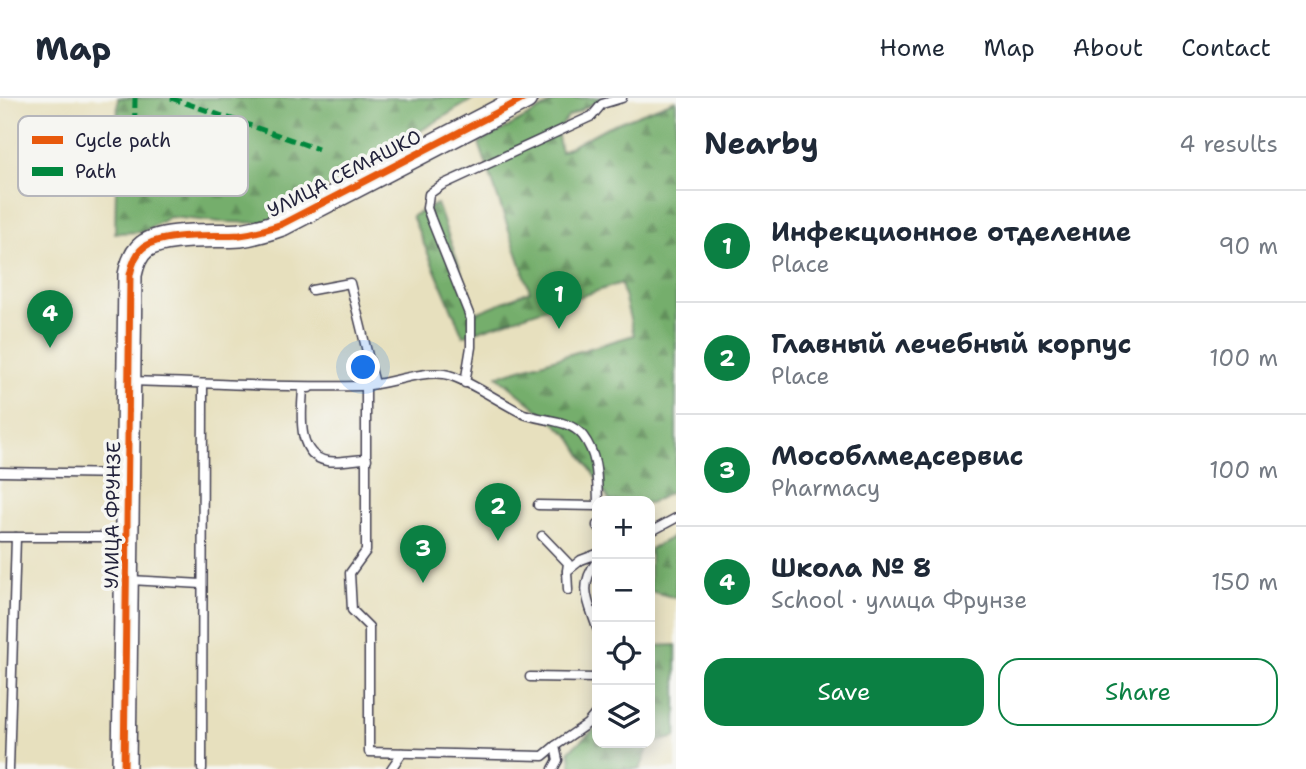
<!DOCTYPE html>
<html lang="en">
<head>
<meta charset="utf-8">
<style>
	:root { --surface:#fff; --page:#f6f6f7; --text:#1f2937; --muted:#747a83; --line:#e0e1e3; --accent:#0b8043 }
	body { margin:0; font-family:"Shantell Sans",sans-serif; background:var(--page); color:var(--text) }
	.controls { position:absolute; right:21px; bottom:21px; display:grid; overflow:hidden; border-radius:14px; box-shadow:0 4px 18px #0003 }
	.controls button { width:63px; height:63px; display:grid; place-items:center; padding:0; border:0; border-bottom:2px solid var(--line); background:var(--surface); color:var(--text); font:35px sans-serif }
	.you { position:absolute; left:364px; top:270px; width:24px; height:24px; margin:-18px; border:5px solid #fff; border-radius:50%; background:#1a73e8; box-shadow:0 0 0 10px #1a73e833 }
	.badge { display:grid; place-items:center; width:46px; height:46px; border-radius:50%; background:var(--accent); color:#fff; font-size:23px; font-weight:700 }
	.pin { position:absolute; translate:-50% -58px; filter:drop-shadow(0 2px 4px #0008) }
	.pin::after { content:''; position:absolute; top:37px; width:24px; height:21px; background:inherit; clip-path:polygon(0 0,100% 0,50% 100%) }
	.list { margin:0; padding:0; list-style:none }
	h2 { display:flex; justify-content:space-between; align-items:center; height:91px; margin:0; padding:0 28px; font-size:30px }
	h2 small { font-size:23px; font-weight:400; color:var(--muted) }
	.list li { display:grid; grid-template-columns:46px 1fr auto; gap:21px; align-items:center; box-sizing:border-box; height:112px; padding:0 28px; border-top:2px solid var(--line) }
	.list b { display:block; font-size:26px; white-space:nowrap }
	.list p { margin:0; font-size:23px; white-space:nowrap; color:var(--muted) }
	.list em { font-size:23px; font-style:normal; color:var(--muted) }
	.actions { display:flex; gap:14px; padding:21px 28px }
	.actions a { flex:1; padding:16px 0; border:2px solid var(--accent); border-radius:21px; text-align:center; font-size:24px; color:var(--accent) }
	.actions .main { background:var(--accent); color:#fff }
	.icon { flex:none; width:38px; height:38px; fill:none; stroke:currentColor; stroke-width:2; stroke-linecap:round; stroke-linejoin:round }
	.map { position:relative; flex:none; width:676px; height:671px; overflow:hidden }
	header { display:flex; align-items:center; gap:42px; box-sizing:border-box; height:98px; padding:0 35px; background:var(--surface); border-bottom:2px solid var(--line) }
	header strong { font-size:33px }
	nav { display:flex; gap:38px; margin-inline-start:auto; font-size:24px }
	main { display:flex }
	aside { flex:1; background:var(--surface) }
	.map>svg:first-child { display:block }
	.forest { fill:url(#forest-firs); stroke:#4c6854; stroke-width:2 }
	.lines { fill:none; stroke-linecap:round; stroke-linejoin:round }
	.lane-casing { stroke:#403e4f; stroke-width:11 }
	.secondary-casing { stroke:#403e4f; stroke-width:26 }
	.lane { stroke:#fff; stroke-width:8 }
	.secondary { stroke:#fff; stroke-width:23 }
	.quiet { stroke:#00873e; stroke-width:5; stroke-dasharray:10 5; stroke-linecap:butt }
	.cycleway-casing { stroke:#f6f6f2; stroke-width:11 }
	.cycleway { stroke:#e8590c; stroke-width:7 }
	.labels { text-anchor:middle; stroke-width:7; stroke-linejoin:round; paint-order:stroke }
	.street-label { font-size:19px; fill:#22223b; stroke:#f6f6f2 }
	.key { fill:#f6f6f2; stroke:#b6b6bb; stroke-width:2 }
	.key-label { font-size:19px; fill:#22223b }
</style>
</head>
<body>
<header>
<strong>Map</strong>
<nav><a>Home</a><a>Map</a><a>About</a><a>Contact</a></nav>
</header>
<main>
<div class="map">
<svg width="676" height="671" viewBox="0 0 676 671">
	<defs>
		<pattern id="forest-firs" width="22" height="20" patternUnits="userSpaceOnUse" patternTransform="scale(1.75)"><rect width="22" height="20" fill="#75ae6c"/><path d="M5 1l3.5 6h-7zM16 11l3.5 6h-7z" fill="#608d5a"/></pattern>
	</defs>
	<rect width="100%" height="100%" fill="#f6f6f2"/>
	<filter id="ink" filterUnits="userSpaceOnUse"><feTurbulence type="fractalNoise" baseFrequency=".0143" numOctaves="2"/><feDisplacementMap in="SourceGraphic" scale="14" xChannelSelector="R" yChannelSelector="G"/><feConvolveMatrix kernelMatrix="1 2 1 2 8 2 1 2 1" color-interpolation-filters="sRGB"/></filter>
	<filter id="wash" filterUnits="userSpaceOnUse"><feTurbulence type="fractalNoise" baseFrequency=".00686" numOctaves="4" result="noise"/><feDisplacementMap in="SourceGraphic" scale="28" xChannelSelector="R" yChannelSelector="G"/><feGaussianBlur stdDeviation="1.57" result="paint"/><feColorMatrix in="noise" values="0 0 0 0 0 0 0 0 0 0 0 0 0 0 0 0 0 1.4 0 .05"/><feComposite in="paint" operator="in"/></filter>
	<g filter="url(#wash)">
		<rect width="100%" height="100%" fill="#e7e0be"/>
		<!-- forest -->
		<g class="forest">
			<polygon points="118,0 475,0 267,125 220,124 170,119 143,134 115,135"/>
			<polygon points="561,0 603,0 568,19 557,34 561,54 607,29 676,2 676,392 650,405 610,403 570,338 497,278 634,237 621,185 463,238 412,118 437,106 476,215 530,193 479,45"/>
			<polygon points="676,437 676,500 650,493 650,451"/>
			<polygon points="676,547 676,639 650,646 640,671 572,671 569,653 597,629 597,645 650,645 650,548"/>
		</g>
	</g>
	<g filter="url(#ink)">
		<g class="lines">
			<defs>
				<g id="lane">
					<polyline points="312,192 350,185 375,286"/>
					<path d="M132,283C209,285 284,290 360,288C388,287 416,273 444,276C462,278 504,307 524,316C542,323 570,321 583,338C598,358 597,379 598,403"/>
					<polyline points="465,285 471,249 471,221 431,121 427,110 429,96 442,87 592,18 602,6 622,0"/>
					<polyline points="366,288 366,453 350,475 352,512 369,529 369,654 543,658 555,648"/>
					<path d="M309,290H303C302,313 295,357 327,363C339,365 355,361 367,361"/>
					<polyline points="0,374 126,376"/>
					<polyline points="538,407 597,408"/>
					<polyline points="597,427 597,428"/>
					<polyline points="650,434 676,420"/>
					<polyline points="542,438 568,465 567,473"/>
					<polyline points="0,439 125,439"/>
					<path d="M597,463C578,488 588,503 597,530"/>
					<polyline points="130,482 202,486"/>
					<polyline points="568,492 567,473 581,462 597,456"/>
					<polyline points="530,579 597,580"/>
					<polyline points="9,671 16,439"/>
					<polyline points="202,671 203,287"/>
					<polyline points="391,671 402,655"/>
					<polyline points="553,671 558,662 555,648 587,626 597,614"/>
				</g>
				<path id="secondary" d="M124,671L130,177C132,167 136,155 144,149C163,134 216,139 240,137C255,135 268,131 282,126L525,0"/>
			</defs>
			<!-- lane casing -->
			<use href="#lane" class="lane-casing"/>
			<!-- secondary casing -->
			<use href="#secondary" class="secondary-casing"/>
			<!-- lane -->
			<use href="#lane" class="lane"/>
			<!-- secondary -->
			<use href="#secondary" class="secondary"/>
			<!-- quiet -->
			<g class="quiet">
				<polyline points="171,0 318,51"/>
				<polyline points="134,70 135,0"/>
			</g>
			<defs>
				<path id="cycleway" d="M124,671L130,177C132,167 136,155 144,149C163,134 216,139 240,137C255,135 268,131 282,126L525,0"/>
			</defs>
			<!-- cycleway casing -->
			<use href="#cycleway" class="cycleway-casing"/>
			<!-- cycleway -->
			<use href="#cycleway" class="cycleway"/>
		</g>
	</g>
	<g class="labels">
		<!-- street labels -->
		<g class="street-label">
			<text transform="translate(344 75) rotate(-27)" y="7">УЛИЦА СЕМАШКО</text>
			<text transform="translate(112 417) rotate(-89)" y="7">УЛИЦА ФРУНЗЕ</text>
		</g>
	</g>
	<!-- legend -->
	<rect x="18" y="18" width="230" height="80" rx="10" class="key"/>
	<rect x="32" y="38" width="31" height="8" fill="#e8590c"/>
	<rect x="32" y="69" width="31" height="9" fill="#00873e"/>
	<g class="key-label">
		<text x="75" y="49">Cycle path</text>
		<text x="75" y="80">Path</text>
	</g>
</svg>
<div class="controls">
<button>+</button>
<button>−</button>
<button><svg class="icon" aria-label="locate" viewBox="0 0 24 24"><circle cx="12" cy="12" r="6"/><path d="M12 2v4M12 18v4M2 12h4M18 12h4"/></svg></button>
<button><svg class="icon" aria-label="layers" viewBox="0 0 24 24"><path d="M12 4l9 5-9 5-9-5zM3 14l9 5 9-5"/></svg></button>
</div>
<div class="you"></div>
<div class="pin badge" style="left:559px;top:231px">1</div>
<div class="pin badge" style="left:498px;top:443px">2</div>
<div class="pin badge" style="left:423px;top:485px">3</div>
<div class="pin badge" style="left:50px;top:250px">4</div>
</div>
<aside>
<h2>Nearby<small>4 results</small></h2>
<ul class="list">
<li><span class="badge">1</span><div><b>Инфекционное отделение</b><p>Place</p></div><em>90 m</em></li>
<li><span class="badge">2</span><div><b>Главный лечебный корпус</b><p>Place</p></div><em>100 m</em></li>
<li><span class="badge">3</span><div><b>Мособлмедсервис</b><p>Pharmacy</p></div><em>100 m</em></li>
<li><span class="badge">4</span><div><b>Школа № 8</b><p>School · улица Фрунзе</p></div><em>150 m</em></li>
</ul>
<div class="actions"><a class="main">Save</a><a>Share</a></div>
</aside>
</main>
</body>
</html>
